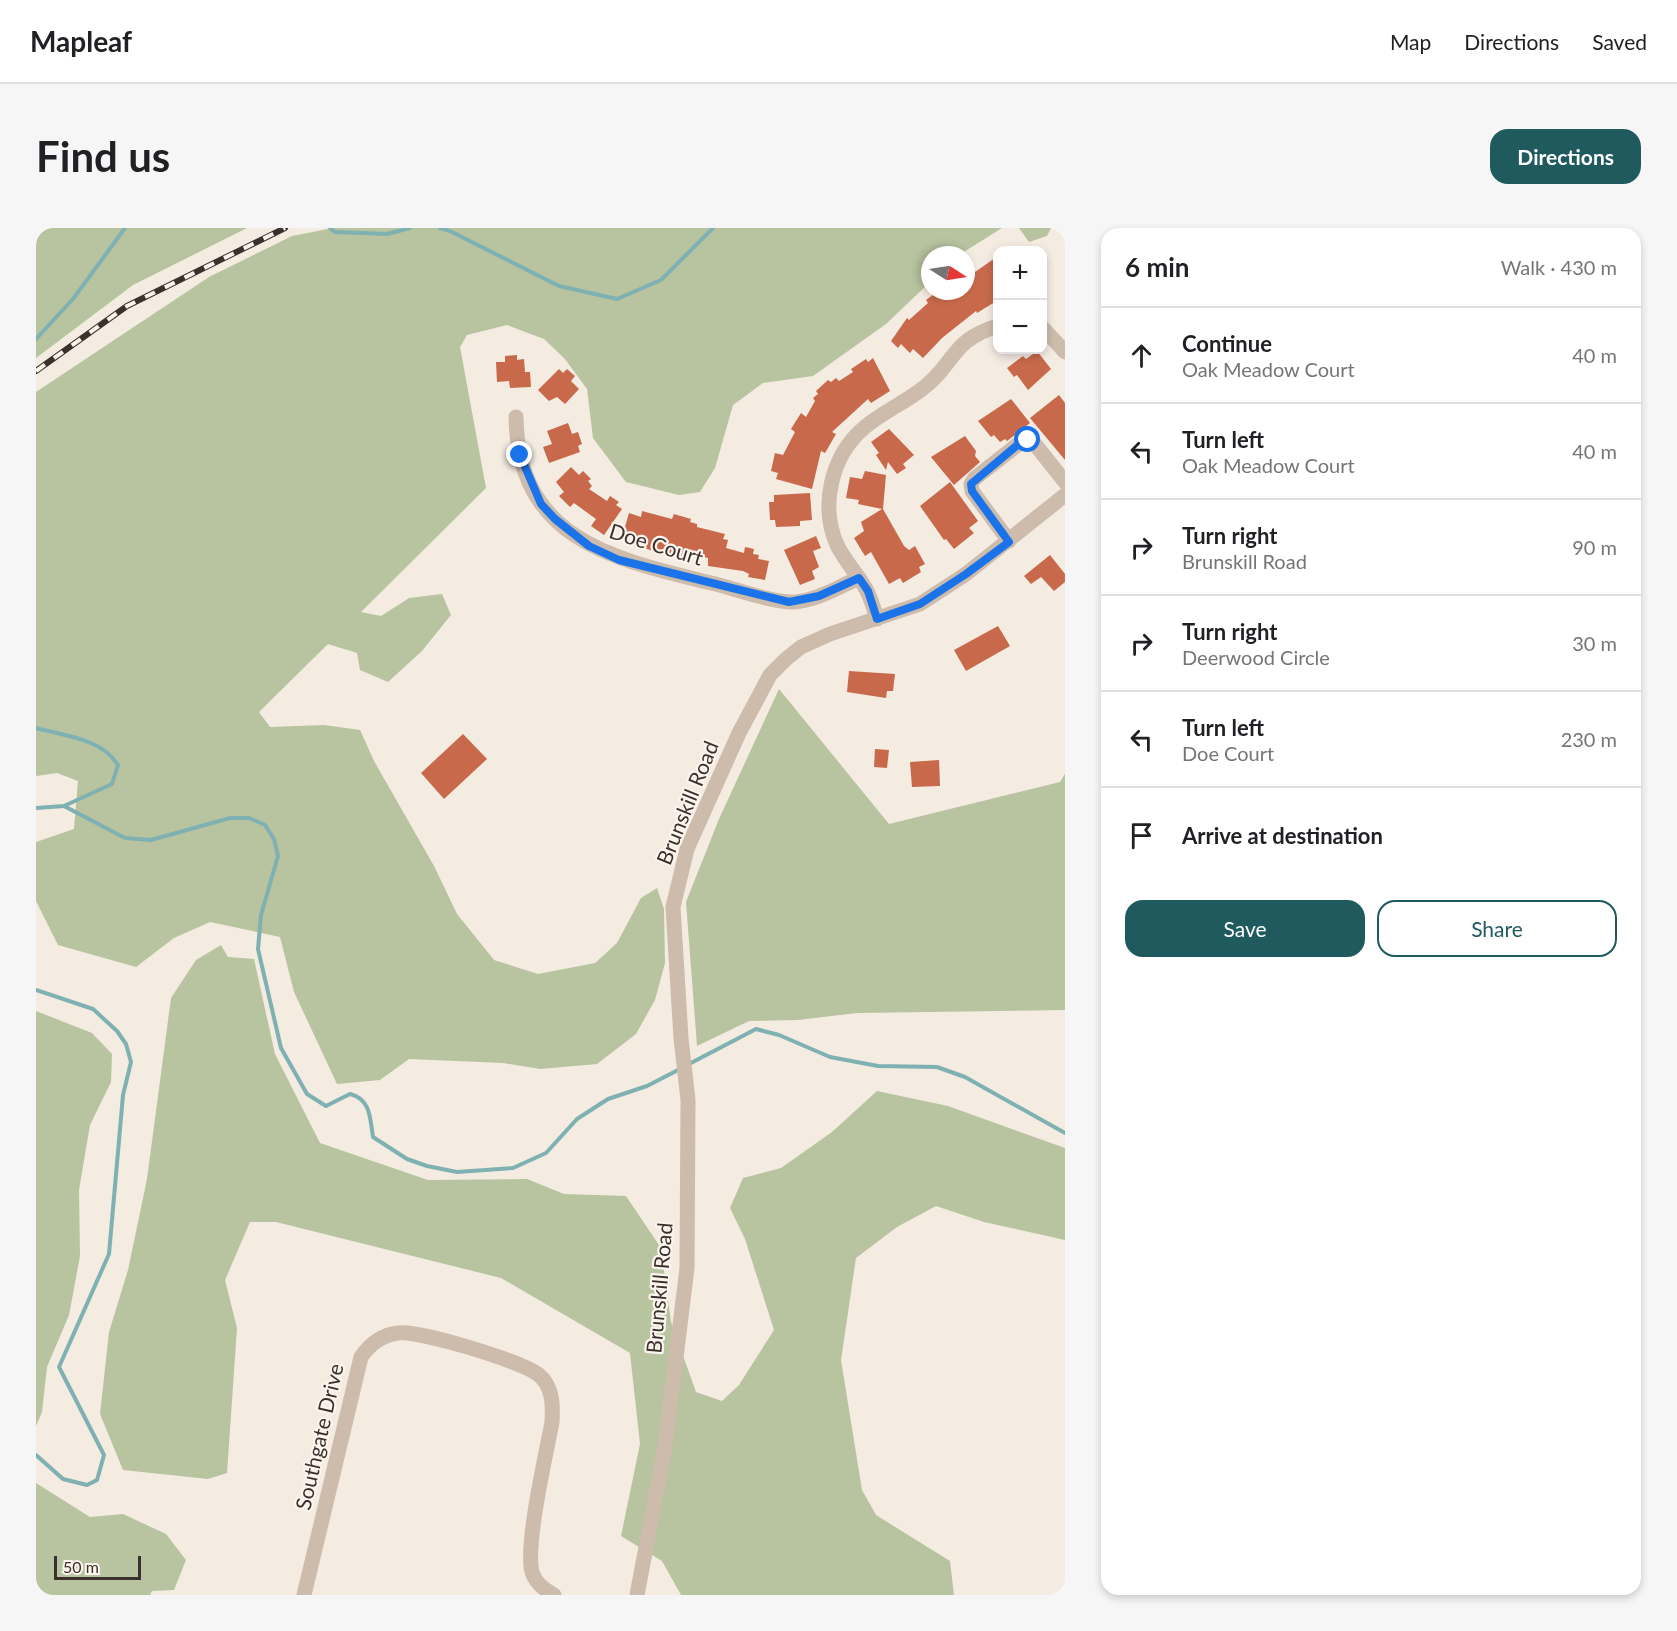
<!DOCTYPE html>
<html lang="en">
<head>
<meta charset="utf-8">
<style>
	:root { --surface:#fff; --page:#f6f6f6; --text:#202124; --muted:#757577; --line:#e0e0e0; --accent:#1f5a5e }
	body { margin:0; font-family:Lato,sans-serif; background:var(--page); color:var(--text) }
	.controls { position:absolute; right:18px; top:18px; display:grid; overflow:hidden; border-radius:12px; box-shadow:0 3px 9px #0003 }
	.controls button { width:54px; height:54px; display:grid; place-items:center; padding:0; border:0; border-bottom:2px solid var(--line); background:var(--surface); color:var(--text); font:30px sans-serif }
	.compass { position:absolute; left:885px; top:18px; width:54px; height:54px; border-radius:50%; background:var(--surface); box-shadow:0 3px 9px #0003; rotate:102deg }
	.scale { position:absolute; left:18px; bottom:15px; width:87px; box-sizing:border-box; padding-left:6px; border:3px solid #3b302b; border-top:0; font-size:16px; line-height:21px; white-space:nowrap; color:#3b302b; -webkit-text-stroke:4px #fbf5ee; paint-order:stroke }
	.stop { position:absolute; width:18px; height:18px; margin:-14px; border:4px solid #1a73e8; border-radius:50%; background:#fff }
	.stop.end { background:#1a73e8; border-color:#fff; box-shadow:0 2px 6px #0008 }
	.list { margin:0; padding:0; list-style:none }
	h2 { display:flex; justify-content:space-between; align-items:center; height:78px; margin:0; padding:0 24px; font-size:26px }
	h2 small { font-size:20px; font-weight:400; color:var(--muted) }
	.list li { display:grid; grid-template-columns:39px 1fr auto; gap:18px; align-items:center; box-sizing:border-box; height:96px; padding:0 24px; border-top:2px solid var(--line) }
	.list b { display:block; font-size:22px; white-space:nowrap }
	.list p { margin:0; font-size:20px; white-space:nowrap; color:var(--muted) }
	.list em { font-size:20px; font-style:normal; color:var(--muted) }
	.actions { display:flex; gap:12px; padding:18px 24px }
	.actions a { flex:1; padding:14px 0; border:2px solid var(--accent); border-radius:18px; text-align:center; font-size:21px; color:var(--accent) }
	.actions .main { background:var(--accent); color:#fff }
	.icon { flex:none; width:33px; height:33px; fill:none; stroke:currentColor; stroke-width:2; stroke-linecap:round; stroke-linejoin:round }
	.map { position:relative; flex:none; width:1029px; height:1367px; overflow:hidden; border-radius:18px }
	header { display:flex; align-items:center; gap:36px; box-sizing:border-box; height:84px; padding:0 30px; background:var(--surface); border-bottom:2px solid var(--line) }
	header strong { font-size:28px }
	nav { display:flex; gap:33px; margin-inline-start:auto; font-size:21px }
	.intro { display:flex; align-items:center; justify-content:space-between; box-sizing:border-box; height:144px; padding:0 36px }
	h1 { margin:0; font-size:42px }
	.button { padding:15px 27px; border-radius:18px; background:var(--accent); color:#fff; font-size:21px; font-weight:700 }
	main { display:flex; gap:36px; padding:0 36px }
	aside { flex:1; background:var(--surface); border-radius:18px; box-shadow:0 3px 9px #0003 }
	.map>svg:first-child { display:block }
	.green { fill:#b8c4a0 }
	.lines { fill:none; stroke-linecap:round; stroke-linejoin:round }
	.stream { stroke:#7fb0b2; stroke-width:4 }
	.building { fill:#c8694b }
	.minor { stroke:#cdbbac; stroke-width:15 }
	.rail-casing { stroke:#3b302b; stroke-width:6 }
	.rail { stroke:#fbf5ee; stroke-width:4; stroke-dasharray:11; stroke-linecap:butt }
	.route { stroke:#1a73e8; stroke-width:8 }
	.labels { text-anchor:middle; stroke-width:4.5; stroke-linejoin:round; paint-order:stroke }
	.street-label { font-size:21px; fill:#3b302b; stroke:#fbf5ee }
</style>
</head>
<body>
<header>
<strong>Mapleaf</strong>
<nav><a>Map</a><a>Directions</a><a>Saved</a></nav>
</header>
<div class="intro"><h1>Find us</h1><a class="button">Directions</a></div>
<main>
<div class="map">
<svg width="1029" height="1367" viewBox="0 0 1029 1367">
	<rect width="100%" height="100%" fill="#f4ebe1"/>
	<!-- green -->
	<g class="green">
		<polygon points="0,0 211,0 97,57 0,130"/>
		<polygon points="297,0 966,0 923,27 894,27 894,54 850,96 777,148 727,155 697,177 679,240 664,264 643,267 590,254 557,210 551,161 529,131 508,111 471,97 431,107 424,119 450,260 325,384 345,388 373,370 406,366 415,387 386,423 352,454 324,442 321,425 292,416 223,484 234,499 288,497 324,502 338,533 398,638 421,686 458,732 502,746 559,735 581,715 605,670 621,660 628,681 629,735 619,772 600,806 561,836 504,841 467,835 373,831 344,852 301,856 258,764 244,709 174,694 138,710 100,739 22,717 0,673 0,614 38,601 42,553 21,545 0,548 0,164 173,49 256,8"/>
		<polygon points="983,0 1015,0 1011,8 993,14"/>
		<polygon points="743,461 853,596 1024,554 1029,546 1029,782 821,785 762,792 713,793 661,818 650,674 683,591"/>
		<polygon points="185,717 192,729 218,731 239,826 284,915 392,952 491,951 528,966 590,968 625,1020 635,1094 660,1164 686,1173 703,1157 738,1102 709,1011 694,980 707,950 745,940 796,904 841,863 912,878 1029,920 1029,1012 948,994 900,978 861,999 820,1030 805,1132 826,1262 840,1287 914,1333 918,1367 645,1367 626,1333 585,1308 604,1216 594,1125 465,1050 240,994 214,994 189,1052 201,1100 191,1245 172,1251 87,1242 64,1186 73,1104 92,1042 111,951 135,770 160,732"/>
		<polygon points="0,783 56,805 76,826 75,854 54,897 43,962 44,1028 33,1087 11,1139 6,1184 0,1198"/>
		<polygon points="0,1255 54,1289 87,1286 130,1306 150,1332 138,1362 116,1363 114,1367 0,1367"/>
	</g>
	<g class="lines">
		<!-- stream -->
		<g class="stream">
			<polyline points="294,0 299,4 351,6 374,0"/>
			<polyline points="404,0 414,3 523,58 581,71 625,52 677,0"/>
			<polyline points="0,111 37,71 89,0"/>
			<path d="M0,500C29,508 65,510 82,537L76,556L28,578L0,580"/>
			<path d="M28,578L89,610L115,612L194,590H213L229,597L238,611L242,628L225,687L222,721L245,820L271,866L290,878L314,866C335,871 334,891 337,909L371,931L391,938L421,944L477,940L510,925L541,891L572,871L611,858L644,841"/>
			<polyline points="0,762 57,781 81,803 90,816 95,834 87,867 73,1026 23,1139 68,1227 61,1252 51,1257 27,1251 0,1227"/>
			<polyline points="653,836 720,801 743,807 794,829 842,838 901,839 929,849 1029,905"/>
		</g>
	</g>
	<!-- building -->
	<g class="building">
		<polygon points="962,28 962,72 941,85 940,83 906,110 887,130 877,121 874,125 865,116 862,120 855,113 871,90 873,92 892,75 890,72 902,63 930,63 930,46 937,41 939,44"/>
		<polygon points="1001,123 1015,141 992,162 981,147 978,149 971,140 987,128 990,131"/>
		<polygon points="481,127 481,132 488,131 489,144 494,144 495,159 474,160 473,153 461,154 460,134 469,134 469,128"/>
		<polygon points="837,130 854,163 835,175 832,171 796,204 800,206 789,225 785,223 776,261 740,251 742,245 735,243 739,225 747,227 759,204 755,201 765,185 770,189 779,173 777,170 782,166 780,163 792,152 795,154 800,150 803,153 817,144 815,141 830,131 832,134"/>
		<polygon points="523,141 527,145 531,141 539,148 535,153 543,161 529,176 521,169 513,173 502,162"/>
		<polygon points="1023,167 1029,175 1029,232 994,190"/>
		<polygon points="975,171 994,195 971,213 969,211 964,214 958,207 955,209 942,193"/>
		<polygon points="532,195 536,206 542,204 546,216 542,218 544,224 513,235 507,219 516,216 511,203"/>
		<polygon points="853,201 878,227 867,236 870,240 861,246 852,234 850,242 840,227 843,225 835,214"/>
		<polygon points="929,208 940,223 939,228 944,234 918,257 895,229"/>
		<polygon points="535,239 543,247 547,243 555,251 552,253 556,258 553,261 571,273 574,268 583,274 580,277 586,281 568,307 555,298 560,291 538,275 534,279 523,268 528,264 520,254"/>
		<polygon points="829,243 850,247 847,281 868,318 873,322 879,318 889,336 883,339 885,344 867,355 864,350 853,356 835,324 829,328 818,310 828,303 825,294 846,281 822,276 823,272 810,270 814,249 826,251"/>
		<polygon points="914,254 942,293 933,300 938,305 918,321 910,311 908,312 884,278"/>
		<polygon points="774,265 776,292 764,293 764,298 740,299 739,292 734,292 733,274 738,274 738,267"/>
		<polygon points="606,283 636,291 638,286 655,291 654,294 661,296 661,299 689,306 687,311 692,312 690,320 708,325 709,319 718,321 717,326 723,327 722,331 733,333 729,352 712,349 713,346 707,343 672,338 672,330 649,324 647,332 598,317 598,309 587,306 593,285 605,289"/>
		<polygon points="780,308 785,320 777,323 783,339 776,343 779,351 764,357 748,322"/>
		<polygon points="1014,327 1029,346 1029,354 1018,363 1005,349 995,356 988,348"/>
		<polygon points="962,398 974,418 930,443 918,422"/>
		<polygon points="813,443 859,446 857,463 851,463 850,470 811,464"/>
		<polygon points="427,506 451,531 408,571 385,545"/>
		<polygon points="839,521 853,522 851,540 838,539"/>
		<polygon points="903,532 904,558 876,559 874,534"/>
	</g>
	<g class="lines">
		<!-- minor -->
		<g class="minor">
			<polyline points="1006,99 1029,124"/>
			<path d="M480,189C482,312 577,331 675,355C698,360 736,375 759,374C782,372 802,359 823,350"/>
			<polyline points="973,313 936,263 935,256 938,251 985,214 992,212 998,215 1029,254"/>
			<path d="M841,391C838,381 835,370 830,361C822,347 810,334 802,319C783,279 795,227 829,199C847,184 868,175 886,161C919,137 914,112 962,98"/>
			<path d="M268,1367L325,1129C334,1116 345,1107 362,1105C383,1102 485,1133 503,1147C517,1159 517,1177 516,1194C510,1227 489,1316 496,1344C499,1355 509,1362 518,1367"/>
			<polyline points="601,1367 629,1219 651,1040 652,872 645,810 637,679 651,621 703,505 734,447 750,431 765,419 794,406 884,376 930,346 1029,267"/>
		</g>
		<defs>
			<polyline id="rail" points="0,143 91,78 249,0"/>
		</defs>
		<!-- rail casing -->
		<use href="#rail" class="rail-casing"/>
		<!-- rail -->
		<use href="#rail" class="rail"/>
	</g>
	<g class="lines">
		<!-- route -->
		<polyline class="route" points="484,227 505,276 519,291 553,318 583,332 753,374 783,368 823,350 832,363 841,391 884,376 930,346 973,314 936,263 935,256 985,214 992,212"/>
	</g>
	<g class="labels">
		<!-- street labels -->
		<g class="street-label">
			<text transform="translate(620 317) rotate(17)" y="7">Doe Court</text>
			<text transform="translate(652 575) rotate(-68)" y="7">Brunskill Road</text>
			<text transform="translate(624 1060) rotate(-85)" y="7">Brunskill Road</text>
			<text transform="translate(284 1209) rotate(-77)" y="7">Southgate Drive</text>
		</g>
	</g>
</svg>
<div class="controls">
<button>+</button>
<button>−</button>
</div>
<svg class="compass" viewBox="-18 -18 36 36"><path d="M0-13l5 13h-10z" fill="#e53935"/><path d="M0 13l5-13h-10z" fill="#757577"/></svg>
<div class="scale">50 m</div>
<div class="stop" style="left:992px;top:212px"></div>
<div class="stop end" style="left:484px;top:227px"></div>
</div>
<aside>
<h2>6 min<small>Walk · 430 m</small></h2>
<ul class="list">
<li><svg class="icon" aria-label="ahead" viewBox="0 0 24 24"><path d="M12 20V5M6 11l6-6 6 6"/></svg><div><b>Continue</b><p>Oak Meadow Court</p></div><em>40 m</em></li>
<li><svg class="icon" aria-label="left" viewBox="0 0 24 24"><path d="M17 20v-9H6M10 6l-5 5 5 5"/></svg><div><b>Turn left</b><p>Oak Meadow Court</p></div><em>40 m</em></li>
<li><svg class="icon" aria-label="right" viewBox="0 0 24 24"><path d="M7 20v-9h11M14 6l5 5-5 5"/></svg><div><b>Turn right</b><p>Brunskill Road</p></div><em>90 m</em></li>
<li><svg class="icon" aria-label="right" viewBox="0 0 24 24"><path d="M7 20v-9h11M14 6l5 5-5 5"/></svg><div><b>Turn right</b><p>Deerwood Circle</p></div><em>30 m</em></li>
<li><svg class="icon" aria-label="left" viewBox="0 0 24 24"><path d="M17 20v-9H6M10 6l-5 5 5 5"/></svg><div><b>Turn left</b><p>Doe Court</p></div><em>230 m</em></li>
<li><svg class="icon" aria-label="arrive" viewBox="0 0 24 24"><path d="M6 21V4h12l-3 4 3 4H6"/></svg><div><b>Arrive at destination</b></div></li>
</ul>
<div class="actions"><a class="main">Save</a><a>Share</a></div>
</aside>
</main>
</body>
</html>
